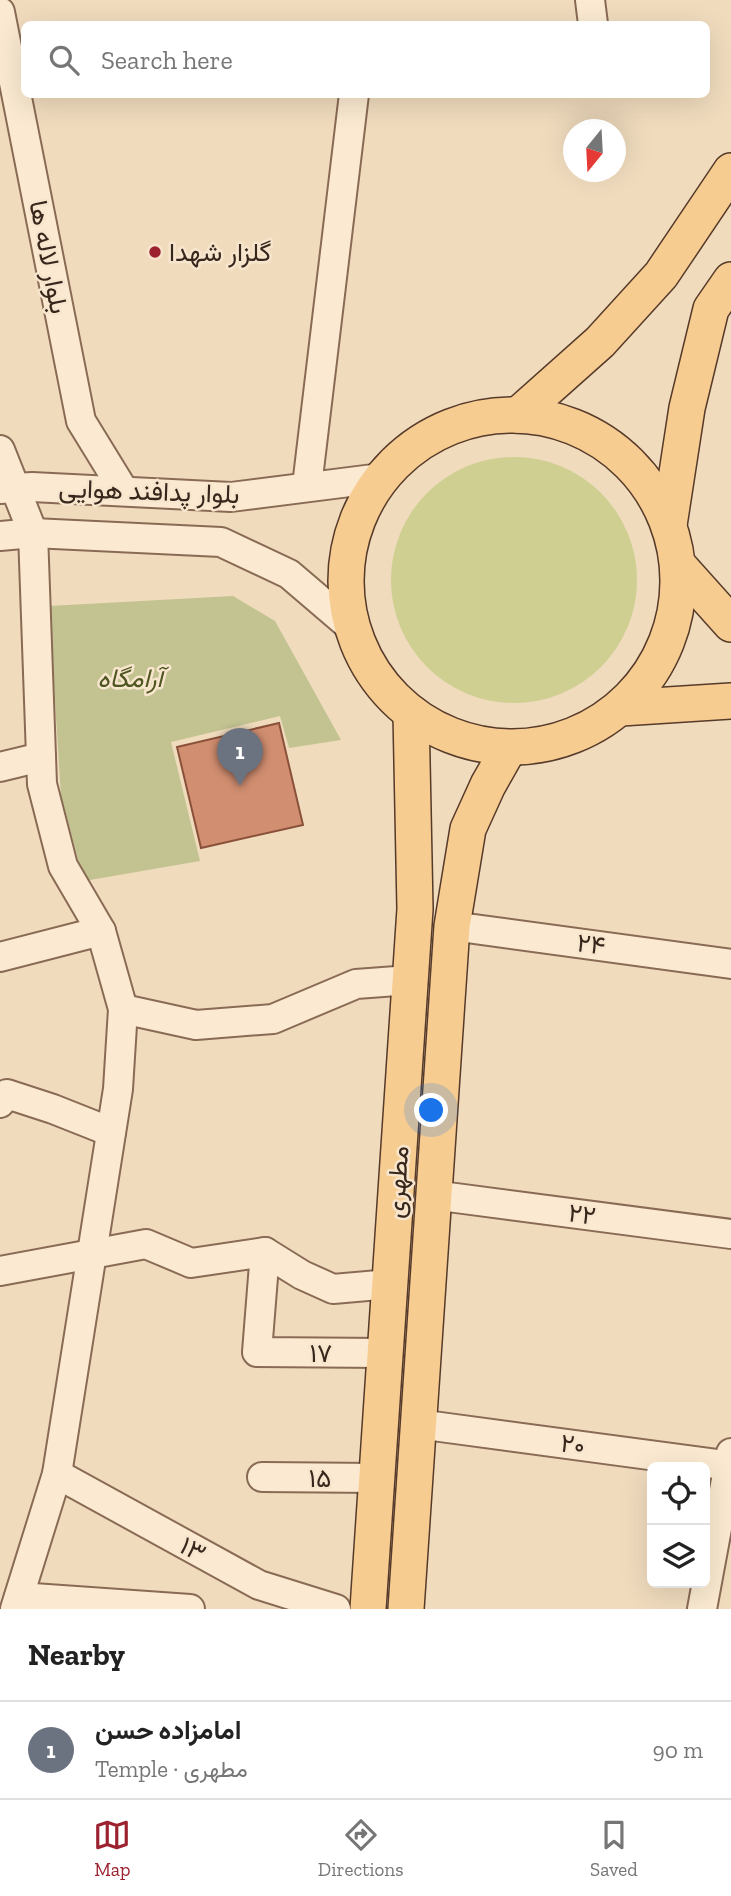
<!DOCTYPE html>
<html lang="en">
<head>
<meta charset="utf-8">
<style>
	:root { --surface:#fff; --page:#f6f6f6; --text:#222; --muted:#767676; --line:#e0e0e0; --accent:#9c2230 }
	body { margin:0; font-family:"Zilla Slab",Vazirmatn,serif; background:var(--page); color:var(--text) }
	.controls { position:absolute; right:21px; bottom:21px; display:grid; overflow:hidden; border-radius:10px; box-shadow:0 7px 28px #0002 }
	.controls button { width:63px; height:63px; display:grid; place-items:center; padding:0; border:0; border-bottom:2px solid var(--line); background:var(--surface); color:var(--text); font:35px sans-serif }
	.compass { position:absolute; left:563px; top:119px; width:63px; height:63px; border-radius:50%; background:var(--surface); box-shadow:0 7px 28px #0002; rotate:198deg }
	.you { position:absolute; left:432px; top:1111px; width:24px; height:24px; margin:-18px; border:5px solid #fff; border-radius:50%; background:#1a73e8; box-shadow:0 0 0 10px #1a73e833 }
	.badge { display:grid; place-items:center; width:46px; height:46px; border-radius:50%; background:var(--accent); color:#fff; font-size:23px; font-weight:700 }
	.pin { position:absolute; translate:-50% -58px; filter:drop-shadow(0 2px 4px #0008) }
	.pin::after { content:''; position:absolute; top:37px; width:24px; height:21px; background:inherit; clip-path:polygon(0 0,100% 0,50% 100%) }
	.list { margin:0; padding:0; list-style:none }
	h2 { display:flex; justify-content:space-between; align-items:center; height:91px; margin:0; padding:0 28px; font-size:30px }
	h2 small { font-size:23px; font-weight:400; color:var(--muted) }
	.list li { display:grid; grid-template-columns:46px 1fr auto; gap:21px; align-items:center; box-sizing:border-box; height:98px; padding:0 28px; border-top:2px solid var(--line) }
	.list b { display:block; font-size:26px; white-space:nowrap }
	.list p { margin:0; font-size:23px; white-space:nowrap; color:var(--muted) }
	.list em { font-size:23px; font-style:normal; color:var(--muted) }
	.icon { flex:none; width:38px; height:38px; fill:none; stroke:currentColor; stroke-width:2; stroke-linecap:round; stroke-linejoin:round }
	.map { position:relative; flex:none; width:731px; height:1609px; overflow:hidden }
	.search { position:absolute; background:var(--surface); box-shadow:0 7px 28px #0002; left:21px; right:21px; top:21px; height:77px; display:flex; align-items:center; gap:18px; box-sizing:border-box; padding:0 24px; border-radius:10px; color:var(--muted); font-size:26px }
	.sheet { height:189px; background:var(--surface) }
	nav { display:flex; justify-content:space-around; align-items:center; box-sizing:border-box; height:98px; border-top:2px solid var(--line); background:var(--surface); font-size:19px; color:var(--muted) }
	nav a { display:grid; justify-items:center; gap:4px }
	nav .on { color:var(--accent) }
	.map>svg:first-child { display:block }
	.green { fill:#cecf91 }
	.cemetery { fill:#c2c391 }
	.building { fill:#d18e70; stroke:#8a513a; stroke-width:2 }
	.lines { fill:none; stroke-linecap:round; stroke-linejoin:round }
	.minor-casing { stroke:#896b55; stroke-width:32 }
	.major-casing { stroke:#563a2a; stroke-width:38 }
	.minor { stroke:#fbead1; stroke-width:28 }
	.major { stroke:#f7cc91; stroke-width:35 }
	.poi-dot { fill:#9c2230; stroke:#f7e6cd; stroke-width:2.5 }
	.labels { text-anchor:middle; stroke-width:5; stroke-linejoin:round; paint-order:stroke }
	.poi-label { font-size:26px; fill:#37261b; stroke:#f7e6cd; text-anchor:start }
	.street-label { font-size:26px; fill:#37261b; stroke:#f7e6cd }
	.park-label { font-size:26px; font-style:italic; fill:#4e5520; stroke:#f7e6cd }
</style>
</head>
<body>
<div class="map">
<svg width="731" height="1609" viewBox="0 0 731 1609">
	<rect width="100%" height="100%" fill="#f0dbbd"/>
	<!-- green -->
	<circle class="green" cx="514" cy="580" r="123"/>
	<!-- cemetery -->
	<polygon class="cemetery" points="233,596 275,621 341,740 289,748 280,716 171,742 200,861 84,881 61,796 49,606"/>
	<!-- building -->
	<polygon class="building" points="279,723 303,825 201,848 177,747"/>
	<g class="lines">
		<defs>
			<g id="minor">
				<polyline points="590,0 593,24"/>
				<polyline points="0,12 81,421 124,491"/>
				<polyline points="0,450 33,533 42,784 63,866 101,931 123,1009 118,1089 57,1474 15,1609"/>
				<polyline points="307,486 354,94"/>
				<polyline points="0,489 32,487 231,497 381,478"/>
				<polyline points="0,536 33,533 221,542 289,574 351,627"/>
				<polyline points="0,767 41,757"/>
				<polyline points="452,926 731,964"/>
				<polyline points="0,957 101,931"/>
				<polyline points="123,1009 196,1025 273,1019 356,984 410,980"/>
				<polyline points="0,1103 7,1094 53,1109 111,1132"/>
				<polyline points="433,1195 731,1234"/>
				<polyline points="265,1252 257,1352 385,1353"/>
				<polyline points="0,1271 146,1244 191,1263 265,1252 302,1275 333,1289 390,1284"/>
				<polyline points="418,1424 731,1466"/>
				<polyline points="57,1474 259,1585 336,1609"/>
				<polyline points="262,1477 377,1478"/>
				<polyline points="19,1597 190,1609"/>
				<polyline points="702,1609 731,1453"/>
			</g>
			<g id="major">
				<polyline points="518,415 600,342 661,275 731,171"/>
				<circle cx="512" cy="581" r="166"/>
				<polyline points="669,525 687,408 711,309 731,280"/>
				<polyline points="679,566 731,624"/>
				<polyline points="621,708 731,701"/>
				<polyline points="368,1609 415,909 411,713"/>
				<polyline points="406,1609 452,926 468,829 488,785 509,748"/>
			</g>
		</defs>
		<!-- minor casing -->
		<use href="#minor" class="minor-casing"/>
		<!-- major casing -->
		<use href="#major" class="major-casing"/>
		<!-- minor -->
		<use href="#minor" class="minor"/>
		<!-- major -->
		<use href="#major" class="major"/>
	</g>
	<!-- markers -->
	<circle class="poi-dot" cx="155" cy="252" r="7"/>
	<g class="labels">
		<!-- poi labels -->
		<g class="poi-label">
			<text x="169" y="261">گلزار شهدا</text>
		</g>
		<!-- street labels -->
		<g class="street-label">
			<text transform="translate(49 257) rotate(79)" y="9">بلوار لاله ها</text>
			<text transform="translate(149 491) rotate(2)" y="9">بلوار پدافند هوایی</text>
			<text transform="translate(591 944) rotate(8)" y="9">۲۴</text>
			<text transform="translate(397 1182) rotate(-86)" y="9">مطهری</text>
			<text transform="translate(582 1214) rotate(8)" y="9">۲۲</text>
			<text x="321" y="1362">۱۷</text>
			<text transform="translate(573 1444) rotate(8)" y="9">۲۰</text>
			<text x="320" y="1487">۱۵</text>
			<text transform="translate(193 1549) rotate(29)" y="9">۱۳</text>
		</g>
		<!-- park labels -->
		<g class="park-label">
			<text x="130" y="687">آرامگاه</text>
		</g>
	</g>
</svg>
<div class="controls">
<button><svg class="icon" aria-label="locate" viewBox="0 0 24 24"><circle cx="12" cy="12" r="6"/><path d="M12 2v4M12 18v4M2 12h4M18 12h4"/></svg></button>
<button><svg class="icon" aria-label="layers" viewBox="0 0 24 24"><path d="M12 4l9 5-9 5-9-5zM3 14l9 5 9-5"/></svg></button>
</div>
<svg class="compass" viewBox="-18 -18 36 36"><path d="M0-13l5 13h-10z" fill="#e53935"/><path d="M0 13l5-13h-10z" fill="#767676"/></svg>
<div class="you"></div>
<div class="pin badge" style="left:240px;top:786px;background:#6b7280">1</div>
<div class="search"><svg class="icon" aria-label="search" viewBox="0 0 24 24"><circle cx="10" cy="10" r="6"/><path d="M15 15l6 6"/></svg>Search here</div>
</div>
<section class="sheet">
<h2>Nearby<small></small></h2>
<ul class="list">
<li><span class="badge" style="background:#6b7280">1</span><div><b>امامزاده حسن</b><p>Temple · مطهری</p></div><em>90 m</em></li>
</ul>
</section>
<nav>
<a class="on"><svg class="icon" aria-label="map" viewBox="0 0 24 24"><path d="M3 6l6-2 6 2 6-2v14l-6 2-6-2-6 2zM9 4v14M15 6v14"/></svg>Map</a>
<a><svg class="icon" aria-label="directions" viewBox="0 0 24 24"><path d="M12 3l9 9-9 9-9-9zM9 14v-3h6M13 9l2 2-2 2"/></svg>Directions</a>
<a><svg class="icon" aria-label="saved" viewBox="0 0 24 24"><path d="M7 4h10v16l-5-4-5 4z"/></svg>Saved</a>
</nav>
</body>
</html>
